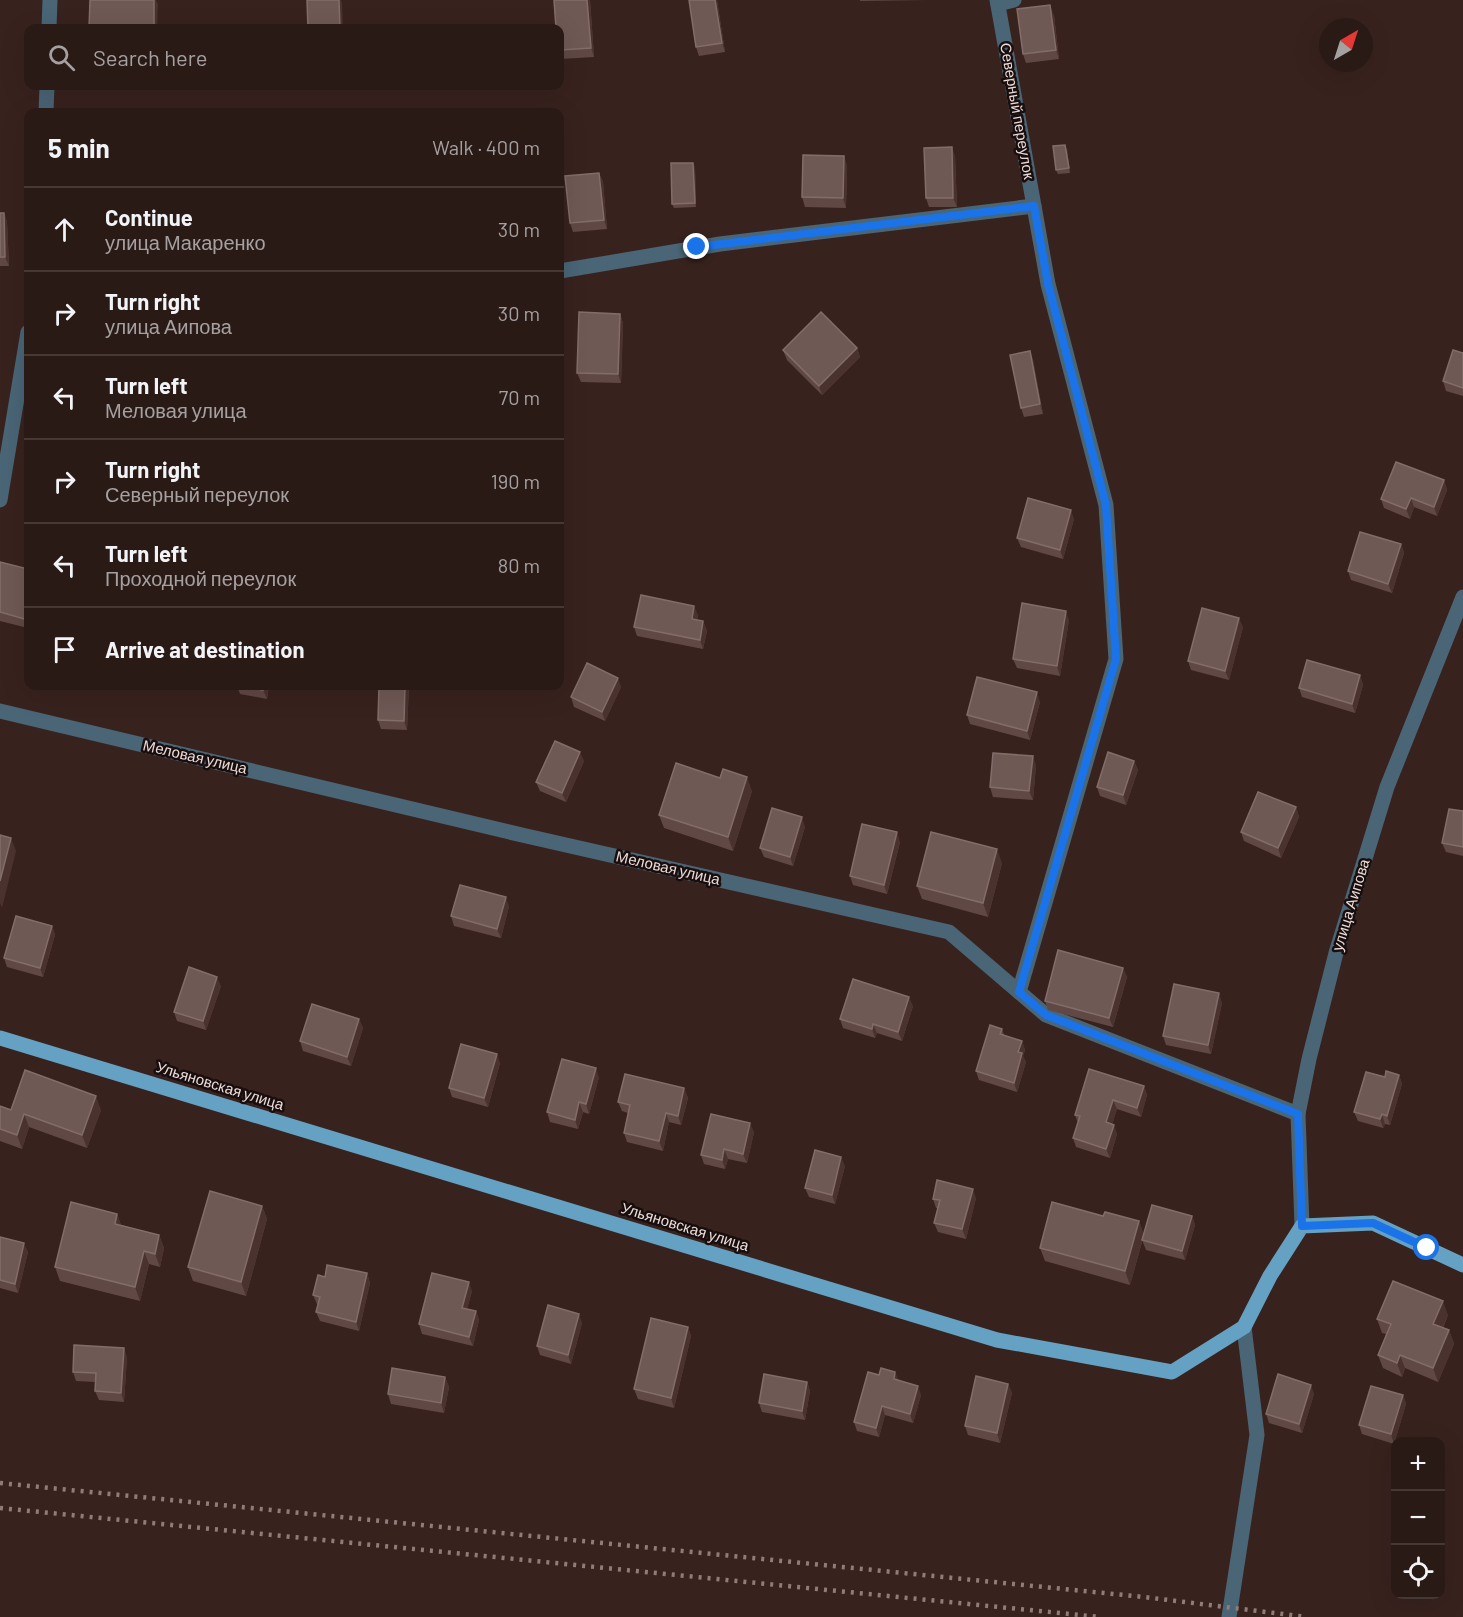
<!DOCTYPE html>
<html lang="en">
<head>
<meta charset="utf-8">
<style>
	:root { --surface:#2a1a16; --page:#362723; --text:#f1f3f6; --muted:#a5a1a1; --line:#463835 }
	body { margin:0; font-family:Barlow,sans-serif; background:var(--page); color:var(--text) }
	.controls { position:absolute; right:18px; bottom:18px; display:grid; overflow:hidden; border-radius:12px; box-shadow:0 6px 24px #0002 }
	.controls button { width:54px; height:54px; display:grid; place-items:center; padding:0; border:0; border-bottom:2px solid var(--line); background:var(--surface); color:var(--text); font:30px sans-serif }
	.compass { position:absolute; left:1319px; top:18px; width:54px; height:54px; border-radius:50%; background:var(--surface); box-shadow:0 6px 24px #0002; rotate:39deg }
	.stop { position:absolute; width:18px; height:18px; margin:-14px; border:4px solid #1a73e8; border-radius:50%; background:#fff }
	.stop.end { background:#1a73e8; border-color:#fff; box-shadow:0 2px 6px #0008 }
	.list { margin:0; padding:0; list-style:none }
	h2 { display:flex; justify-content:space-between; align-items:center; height:78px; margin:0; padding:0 24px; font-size:26px }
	h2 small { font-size:20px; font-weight:400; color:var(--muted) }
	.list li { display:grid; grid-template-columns:39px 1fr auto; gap:18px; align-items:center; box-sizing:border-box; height:84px; padding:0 24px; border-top:2px solid var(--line) }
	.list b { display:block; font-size:22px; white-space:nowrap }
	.list p { margin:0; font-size:20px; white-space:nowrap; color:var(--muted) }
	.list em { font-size:20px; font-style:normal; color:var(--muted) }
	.icon { flex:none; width:33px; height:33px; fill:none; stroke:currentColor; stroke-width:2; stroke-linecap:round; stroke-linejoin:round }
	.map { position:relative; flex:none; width:1463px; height:1617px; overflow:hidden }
	.search { position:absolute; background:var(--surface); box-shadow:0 6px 24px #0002; left:24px; top:24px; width:540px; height:66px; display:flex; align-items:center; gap:15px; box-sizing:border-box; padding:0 21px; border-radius:12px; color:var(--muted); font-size:22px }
	.panel { position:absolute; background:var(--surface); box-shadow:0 6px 24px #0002; left:24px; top:108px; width:540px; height:582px; border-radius:12px }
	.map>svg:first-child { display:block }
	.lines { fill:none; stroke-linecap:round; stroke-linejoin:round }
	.minor { stroke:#496576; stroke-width:15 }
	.major { stroke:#64a1c3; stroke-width:15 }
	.rail { stroke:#907d7a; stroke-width:4.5; stroke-dasharray:3 6; stroke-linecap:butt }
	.wall { fill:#604945 }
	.shaded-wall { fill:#4a332f }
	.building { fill:#6f5955; stroke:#836d6a; stroke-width:1.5 }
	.route { stroke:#1a73e8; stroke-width:8 }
	.labels { text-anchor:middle; stroke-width:5; stroke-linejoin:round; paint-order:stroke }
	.street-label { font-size:15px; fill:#ebdbd9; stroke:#180e0d }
</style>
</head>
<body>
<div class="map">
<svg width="1463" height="1617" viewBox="0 0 1463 1617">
	<rect width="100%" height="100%" fill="#38221e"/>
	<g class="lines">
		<!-- minor -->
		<g class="minor">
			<polyline points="997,0 1048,284 1106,505 1116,659 1019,992"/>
			<polyline points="998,4 1014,0"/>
			<polyline points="49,28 50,0"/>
			<polyline points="46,112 47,86"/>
			<polyline points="560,271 720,244 1034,206"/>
			<polyline points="0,500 28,332"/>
			<polyline points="0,711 522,835 949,932 1046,1015 1298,1114"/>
			<polyline points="1302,1226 1298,1114 1309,1059 1336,953 1387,787 1463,597"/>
			<polyline points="1229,1617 1257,1435 1244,1327"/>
		</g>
		<!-- major -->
		<polyline class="major" points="0,1038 997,1340 1172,1372 1244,1327 1270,1276 1302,1226 1373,1223 1463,1265"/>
		<!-- rail -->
		<g class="rail">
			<polyline points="0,1483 1144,1597 1307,1617"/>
			<polyline points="0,1508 1100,1617"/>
		</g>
	</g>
	<!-- wall -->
	<g class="wall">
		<polygon points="554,0 590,0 594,57 561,59 560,54 560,28"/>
		<polygon points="717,0 725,52 699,56 696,47"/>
		<polygon points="860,0 927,0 860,1"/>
		<polygon points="1054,15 1059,59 1026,63 1023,54"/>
		<polygon points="1067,149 1070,173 1058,174 1056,170"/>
		<polygon points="955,156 957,207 929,207 926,198"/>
		<polygon points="847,165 846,208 805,207 802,197"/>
		<polygon points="695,167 696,207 674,208 672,204"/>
		<polygon points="599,173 603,182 607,229 573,232 570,223"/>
		<polygon points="0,213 4,213 7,222 9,266 0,266"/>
		<polygon points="620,314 623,323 621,383 581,382 577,373"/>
		<polygon points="857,348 860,357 822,395 787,360 783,350"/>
		<polygon points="1030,351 1033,360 1043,414 1024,417 1021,408"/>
		<polygon points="1463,353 1463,396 1446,391 1443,381"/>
		<polygon points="1444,480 1447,490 1437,516 1414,507 1410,519 1384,508 1381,499"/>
		<polygon points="1074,519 1063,559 1021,547 1017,538"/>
		<polygon points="1401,544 1404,553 1392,593 1351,580 1348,571"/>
		<polygon points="0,562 28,569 28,628 0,621"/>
		<polygon points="698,615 697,620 703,621 707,631 703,649 637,636 634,627"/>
		<polygon points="1069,620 1060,676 1017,668 1013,659"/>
		<polygon points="1243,627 1229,680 1191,670 1188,661"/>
		<polygon points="1360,675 1363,685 1355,713 1302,697 1299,688"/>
		<polygon points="237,686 269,686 267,699 240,694"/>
		<polygon points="409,686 407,730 381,729 378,720"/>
		<polygon points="621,687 605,721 574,707 571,697"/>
		<polygon points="1040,702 1030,740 970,724 967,715"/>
		<polygon points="584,761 566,802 540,791 536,782"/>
		<polygon points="1134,761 1138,770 1126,805 1100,796 1097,787"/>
		<polygon points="1036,765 1033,800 993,797 990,787"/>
		<polygon points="752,791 733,851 664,828 659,815"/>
		<polygon points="1296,807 1299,817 1281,858 1244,841 1241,832"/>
		<polygon points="1463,811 1463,856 1446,852 1442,843"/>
		<polygon points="805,827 793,866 764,857 760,848"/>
		<polygon points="900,842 887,894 853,885 850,876"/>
		<polygon points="1002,863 988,917 922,899 917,886"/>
		<polygon points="509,906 501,938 454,926 451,916"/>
		<polygon points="52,926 55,935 43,977 7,967 4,958"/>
		<polygon points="1123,968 1127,977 1113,1027 1048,1010 1045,1001"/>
		<polygon points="221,986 206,1030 177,1021 174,1012"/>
		<polygon points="1222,1003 1211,1054 1166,1045 1163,1036"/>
		<polygon points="913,1006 902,1041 877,1033 875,1038 843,1028 840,1019"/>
		<polygon points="359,1019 363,1028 351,1066 303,1051 300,1041"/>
		<polygon points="1002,1029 1004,1035 1022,1041 1025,1050 1023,1056 1026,1062 1017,1092 979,1080 976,1071"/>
		<polygon points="500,1063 488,1107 452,1097 449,1088"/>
		<polygon points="1399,1075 1402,1084 1390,1125 1385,1124 1383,1128 1358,1121 1354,1112 1385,1077"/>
		<polygon points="599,1077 589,1114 583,1112 578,1129 550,1122 547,1112"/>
		<polygon points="1144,1086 1147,1095 1141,1117 1117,1109 1112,1124 1117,1134 1110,1158 1076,1147 1073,1138 1078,1123 1075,1115"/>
		<polygon points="684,1088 688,1098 681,1125 669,1122 663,1151 627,1142 624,1133 628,1113 622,1111 618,1102"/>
		<polygon points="0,1106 11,1110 101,1110 87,1148 29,1127 22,1149 0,1141"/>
		<polygon points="754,1132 747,1163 728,1159 725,1169 704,1164 701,1155"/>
		<polygon points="845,1166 835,1204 809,1197 805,1188"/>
		<polygon points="976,1198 966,1239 938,1232 934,1223 938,1208 936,1208 933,1199"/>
		<polygon points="262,1206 267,1219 246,1296 193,1281 188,1267"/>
		<polygon points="117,1214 121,1225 159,1235 164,1248 160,1267 149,1264 140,1301 60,1281 55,1267"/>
		<polygon points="1192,1216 1195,1225 1185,1260 1146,1250 1142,1240"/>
		<polygon points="1139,1221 1144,1235 1130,1285 1045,1261 1040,1248"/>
		<polygon points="0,1237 28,1252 18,1293 0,1288"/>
		<polygon points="367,1273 370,1283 359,1331 320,1321 316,1312 318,1305 317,1304 313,1295 325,1277"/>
		<polygon points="472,1291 467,1309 476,1311 479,1320 473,1346 422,1334 419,1324"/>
		<polygon points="1448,1315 1443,1328 1449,1330 1454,1344 1438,1382 1405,1368 1402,1377 1383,1368 1378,1355 1386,1334 1382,1333 1377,1319"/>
		<polygon points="582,1323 571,1364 540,1355 537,1346"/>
		<polygon points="688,1327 691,1336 674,1408 638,1399 634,1389"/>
		<polygon points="127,1357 124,1402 99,1400 95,1391 96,1382 76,1381 73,1372"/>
		<polygon points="445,1377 449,1387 444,1413 391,1404 388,1394"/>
		<polygon points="899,1380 921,1395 913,1423 885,1415 879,1437 857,1431 854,1422"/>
		<polygon points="807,1382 810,1391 805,1420 762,1412 759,1403"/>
		<polygon points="1008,1384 1012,1393 1000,1443 968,1435 965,1426"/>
		<polygon points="1314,1394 1302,1433 1269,1423 1266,1414"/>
		<polygon points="1403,1395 1406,1404 1394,1444 1362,1434 1359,1425"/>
	</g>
	<!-- shaded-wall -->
	<g class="shaded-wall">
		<polygon points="154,0 156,0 158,4 157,28 154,28"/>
		<polygon points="339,0 341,0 342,3 343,28 340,28"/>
		<polygon points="587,0 590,0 594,57 591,48"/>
		<polygon points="715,0 717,0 725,52 722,43"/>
		<polygon points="1050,5 1054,15 1059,59 1056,50"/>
		<polygon points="1065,145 1067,149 1070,173 1069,168"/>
		<polygon points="952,147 955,156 957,207 953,198"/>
		<polygon points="844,156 847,165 846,208 843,198"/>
		<polygon points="693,163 695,167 696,207 695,203"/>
		<polygon points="599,173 603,182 607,229 604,220"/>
		<polygon points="4,213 7,222 9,266 5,257"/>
		<polygon points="620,314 623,323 621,383 618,374"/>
		<polygon points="857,348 860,357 822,395 819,386"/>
		<polygon points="1030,351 1033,360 1043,414 1040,404"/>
		<polygon points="1444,480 1447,490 1437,516 1434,507"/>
		<polygon points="1411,498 1414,507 1410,519 1406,509"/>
		<polygon points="1071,510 1074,519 1063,559 1060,550"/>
		<polygon points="1401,544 1404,553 1392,593 1388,584"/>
		<polygon points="694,606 698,615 695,628 692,619"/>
		<polygon points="1066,611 1069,620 1060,676 1057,666"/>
		<polygon points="1239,618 1243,627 1229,680 1225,671"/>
		<polygon points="703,621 707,631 703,649 700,640"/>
		<polygon points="1360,675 1363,685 1355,713 1352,704"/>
		<polygon points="618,678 621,687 605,721 602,712"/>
		<polygon points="264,686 269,686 267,699 263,690"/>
		<polygon points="405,686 409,686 407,730 404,721"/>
		<polygon points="1037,692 1040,702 1030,740 1027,731"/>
		<polygon points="580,752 584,761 566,802 562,793"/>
		<polygon points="1033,756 1036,765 1033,800 1029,791"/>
		<polygon points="1134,761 1138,770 1126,805 1123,795"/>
		<polygon points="747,777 752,791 733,851 728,837"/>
		<polygon points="1296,807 1299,817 1281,858 1278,848"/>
		<polygon points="802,817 805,827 793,866 790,857"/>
		<polygon points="897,832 900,842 887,894 884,885"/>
		<polygon points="11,838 16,851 2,908 0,903 0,881"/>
		<polygon points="997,849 1002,863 988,917 983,903"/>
		<polygon points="506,897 509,906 501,938 497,929"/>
		<polygon points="52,926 55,935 43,977 40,968"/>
		<polygon points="1123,968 1127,977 1113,1027 1109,1018"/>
		<polygon points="217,977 221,986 206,1030 203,1021"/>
		<polygon points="1219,993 1222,1003 1211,1054 1208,1045"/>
		<polygon points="909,997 913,1006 902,1041 898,1032"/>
		<polygon points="359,1019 363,1028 351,1066 347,1057"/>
		<polygon points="873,1024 877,1033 875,1038 872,1029"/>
		<polygon points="1022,1041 1025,1050 1023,1056 1026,1062 1017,1092 1014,1083 1018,1052"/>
		<polygon points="497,1054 500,1063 488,1107 484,1098"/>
		<polygon points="596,1068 599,1077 589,1114 586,1104"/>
		<polygon points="1399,1075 1402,1084 1390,1125 1387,1116"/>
		<polygon points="1144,1086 1147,1095 1141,1117 1137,1108"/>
		<polygon points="684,1088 688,1098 681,1125 678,1116"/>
		<polygon points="96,1096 101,1110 87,1148 82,1135"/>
		<polygon points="1113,1100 1117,1109 1110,1132 1106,1122"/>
		<polygon points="579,1102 583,1112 578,1129 575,1120"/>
		<polygon points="666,1113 669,1122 663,1151 659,1141"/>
		<polygon points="24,1114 29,1127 22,1149 17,1135"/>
		<polygon points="1382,1114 1385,1124 1383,1128 1380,1119"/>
		<polygon points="750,1123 754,1132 747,1163 743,1154"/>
		<polygon points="1114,1125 1117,1134 1110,1158 1106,1149"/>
		<polygon points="724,1149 728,1159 725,1169 722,1160"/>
		<polygon points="841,1157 845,1166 835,1204 832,1195"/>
		<polygon points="973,1189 976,1198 966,1239 962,1229"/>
		<polygon points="262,1206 267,1219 246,1296 241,1282"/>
		<polygon points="117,1214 122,1228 115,1224"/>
		<polygon points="1192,1216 1195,1225 1185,1260 1182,1251"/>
		<polygon points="1139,1221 1144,1235 1130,1285 1125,1271"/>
		<polygon points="159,1235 164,1248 160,1267 155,1254"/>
		<polygon points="24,1243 28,1252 18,1293 15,1284"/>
		<polygon points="144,1251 149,1264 140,1301 135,1287"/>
		<polygon points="367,1273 370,1283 359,1331 356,1322"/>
		<polygon points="469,1282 472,1291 465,1317 462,1308"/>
		<polygon points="1443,1301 1448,1315 1438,1338 1433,1324"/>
		<polygon points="476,1311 479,1320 473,1346 469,1337"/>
		<polygon points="579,1314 582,1323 571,1364 568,1355"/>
		<polygon points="688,1327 691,1336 674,1408 671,1398"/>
		<polygon points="1449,1330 1454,1344 1438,1382 1433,1368"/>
		<polygon points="124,1348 127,1357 124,1402 121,1393"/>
		<polygon points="1400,1355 1405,1368 1402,1377 1397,1363"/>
		<polygon points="895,1372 899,1381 894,1379"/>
		<polygon points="445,1377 449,1387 444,1413 441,1403"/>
		<polygon points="807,1382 810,1391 805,1420 802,1411"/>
		<polygon points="1008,1384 1012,1393 1000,1443 997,1433"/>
		<polygon points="1311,1385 1314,1394 1302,1433 1299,1424"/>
		<polygon points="918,1386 921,1395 913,1423 910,1414"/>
		<polygon points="1403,1395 1406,1404 1394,1444 1391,1434"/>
		<polygon points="882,1406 885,1415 879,1437 876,1428"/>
	</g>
	<!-- building -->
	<g class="building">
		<polygon points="90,0 154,0 154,28 89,28"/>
		<polygon points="307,0 339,0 340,28 308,28"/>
		<polygon points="554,0 587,0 591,48 560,50 560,28 556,28"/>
		<polygon points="689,0 715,0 722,43 696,47"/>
		<polygon points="1050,5 1056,50 1023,54 1017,9"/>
		<polygon points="1065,145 1069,168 1056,170 1053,146"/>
		<polygon points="952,147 953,198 926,198 924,148"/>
		<polygon points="803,155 844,156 843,198 802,197"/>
		<polygon points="671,163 693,163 695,203 672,204"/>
		<polygon points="599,173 604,220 570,223 565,176"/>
		<polygon points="0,213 4,213 5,257 0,257"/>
		<polygon points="579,312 620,314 618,374 577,373"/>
		<polygon points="821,312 857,348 819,386 783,350"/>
		<polygon points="1453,350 1463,353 1463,388 1443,381"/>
		<polygon points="1030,351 1040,404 1021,408 1010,355"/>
		<polygon points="1396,462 1444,480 1434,507 1411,498 1406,509 1381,499"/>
		<polygon points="1028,498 1071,510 1060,550 1017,538"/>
		<polygon points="1360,532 1401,544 1388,584 1348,571"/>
		<polygon points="0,562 28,569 28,620 0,612"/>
		<polygon points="641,595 694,606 692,619 703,621 700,640 634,627"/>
		<polygon points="1022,603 1066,611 1057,666 1013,659"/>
		<polygon points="1202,608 1239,618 1225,671 1188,661"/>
		<polygon points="1307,660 1360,675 1352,704 1299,688"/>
		<polygon points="587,663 618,678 602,712 571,697"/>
		<polygon points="977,677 1037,692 1027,731 967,715"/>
		<polygon points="243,686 264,686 263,690"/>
		<polygon points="379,686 405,686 404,721 378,720"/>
		<polygon points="555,741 580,752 562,793 536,782"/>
		<polygon points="1108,752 1134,761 1123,795 1097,787"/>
		<polygon points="993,753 1033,756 1029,791 990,787"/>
		<polygon points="676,763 720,778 723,769 747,777 728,837 659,815"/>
		<polygon points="1258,792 1296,807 1278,848 1241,832"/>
		<polygon points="772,808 802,817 790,857 760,848"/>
		<polygon points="1449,809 1463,811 1463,847 1442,843"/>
		<polygon points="862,824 897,832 884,885 850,876"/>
		<polygon points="931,832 997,849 983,903 917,886"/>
		<polygon points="0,835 11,838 0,881"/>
		<polygon points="460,885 506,897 497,929 451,916"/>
		<polygon points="16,916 52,926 40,968 4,958"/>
		<polygon points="1058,950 1123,968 1109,1018 1045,1001"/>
		<polygon points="189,967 217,977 203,1021 174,1012"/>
		<polygon points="853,979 909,997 898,1032 873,1024 872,1029 840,1019"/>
		<polygon points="1174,984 1219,993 1208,1045 1163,1036"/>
		<polygon points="312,1004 359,1019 347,1057 300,1041"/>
		<polygon points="990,1025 1002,1029 1000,1034 1022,1041 1018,1052 1022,1053 1014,1083 976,1071"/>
		<polygon points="461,1044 497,1054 484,1098 449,1088"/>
		<polygon points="562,1059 596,1068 586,1104 579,1102 575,1120 547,1112"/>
		<polygon points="1089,1069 1144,1086 1137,1108 1113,1100 1106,1122 1114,1125 1106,1149 1073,1138 1080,1116 1075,1115"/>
		<polygon points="25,1070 96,1096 82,1135 24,1114 17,1135 0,1129 0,1106 11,1110"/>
		<polygon points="1386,1071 1399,1075 1387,1116 1382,1114 1380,1119 1354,1112 1366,1072 1385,1077"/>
		<polygon points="625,1074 684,1088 678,1116 666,1113 659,1141 624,1133 630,1105 618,1102"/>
		<polygon points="711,1114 750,1123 743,1154 724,1149 722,1160 701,1155"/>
		<polygon points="815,1150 841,1157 832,1195 805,1188"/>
		<polygon points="937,1180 973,1189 962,1229 934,1223 940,1200 933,1199"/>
		<polygon points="210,1191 262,1206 241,1282 188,1267"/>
		<polygon points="71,1202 117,1214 115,1224 159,1235 155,1254 144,1251 135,1287 55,1267"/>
		<polygon points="1052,1202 1103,1216 1105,1212 1139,1221 1125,1271 1040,1248"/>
		<polygon points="1152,1205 1192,1216 1182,1251 1142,1240"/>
		<polygon points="0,1237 24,1243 15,1284 0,1280"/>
		<polygon points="327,1265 367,1273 356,1322 316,1312 320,1297 313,1295 318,1275 325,1277"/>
		<polygon points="432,1273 469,1282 462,1308 476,1311 469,1337 419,1324"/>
		<polygon points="1393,1281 1443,1301 1433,1324 1449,1330 1433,1368 1400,1355 1397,1363 1378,1355 1391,1324 1377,1319"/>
		<polygon points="548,1305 579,1314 568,1355 537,1346"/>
		<polygon points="651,1318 688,1327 671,1398 634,1389"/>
		<polygon points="74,1345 124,1348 121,1393 95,1391 96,1373 73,1372"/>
		<polygon points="392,1368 445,1377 441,1403 388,1394"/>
		<polygon points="881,1368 895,1372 894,1379 918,1386 910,1414 882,1406 876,1428 854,1422 868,1372 879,1375"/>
		<polygon points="764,1374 807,1382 802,1411 759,1403"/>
		<polygon points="1278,1374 1311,1385 1299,1424 1266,1414"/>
		<polygon points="976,1376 1008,1384 997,1433 965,1426"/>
		<polygon points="1371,1386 1403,1395 1391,1434 1359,1425"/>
	</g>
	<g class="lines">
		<!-- route -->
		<polyline class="route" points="697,247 1034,206 1048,284 1106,505 1116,659 1019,992 1046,1015 1298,1114 1302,1226 1373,1223 1427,1248"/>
	</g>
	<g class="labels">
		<!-- street labels -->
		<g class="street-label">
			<text transform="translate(1017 111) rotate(80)" y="5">Северный переулок</text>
			<text transform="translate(195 757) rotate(13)" y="5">Меловая улица</text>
			<text transform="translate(668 868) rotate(13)" y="5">Меловая улица</text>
			<text transform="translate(1351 905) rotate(-73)" y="5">улица Аипова</text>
			<text transform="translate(220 1086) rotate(17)" y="5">Ульяновская улица</text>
			<text transform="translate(685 1227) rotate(17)" y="5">Ульяновская улица</text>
		</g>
	</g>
</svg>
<div class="controls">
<button>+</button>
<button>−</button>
<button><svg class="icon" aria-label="locate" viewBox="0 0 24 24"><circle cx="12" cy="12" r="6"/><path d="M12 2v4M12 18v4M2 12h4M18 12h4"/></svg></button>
</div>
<svg class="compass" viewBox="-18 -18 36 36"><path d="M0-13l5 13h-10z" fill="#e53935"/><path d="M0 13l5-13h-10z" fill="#a5a1a1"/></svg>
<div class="stop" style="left:1427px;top:1248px"></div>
<div class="stop end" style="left:697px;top:247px"></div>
<div class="search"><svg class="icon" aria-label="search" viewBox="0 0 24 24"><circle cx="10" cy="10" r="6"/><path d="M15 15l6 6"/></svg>Search here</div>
<section class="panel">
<h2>5 min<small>Walk · 400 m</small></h2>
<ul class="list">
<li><svg class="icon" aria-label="ahead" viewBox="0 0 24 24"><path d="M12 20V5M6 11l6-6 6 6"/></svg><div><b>Continue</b><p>улица Макаренко</p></div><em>30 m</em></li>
<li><svg class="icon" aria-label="right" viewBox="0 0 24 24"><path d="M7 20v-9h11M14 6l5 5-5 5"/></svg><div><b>Turn right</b><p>улица Аипова</p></div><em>30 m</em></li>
<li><svg class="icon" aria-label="left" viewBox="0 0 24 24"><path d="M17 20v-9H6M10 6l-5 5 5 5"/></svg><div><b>Turn left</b><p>Меловая улица</p></div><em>70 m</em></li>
<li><svg class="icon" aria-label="right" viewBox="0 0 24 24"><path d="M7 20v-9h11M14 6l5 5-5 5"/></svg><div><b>Turn right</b><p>Северный переулок</p></div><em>190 m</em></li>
<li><svg class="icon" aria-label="left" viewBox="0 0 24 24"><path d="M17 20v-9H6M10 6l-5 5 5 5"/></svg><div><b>Turn left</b><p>Проходной переулок</p></div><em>80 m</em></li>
<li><svg class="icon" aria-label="arrive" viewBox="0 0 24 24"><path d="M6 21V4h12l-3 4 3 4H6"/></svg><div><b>Arrive at destination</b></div></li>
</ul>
</section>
</div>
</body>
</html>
